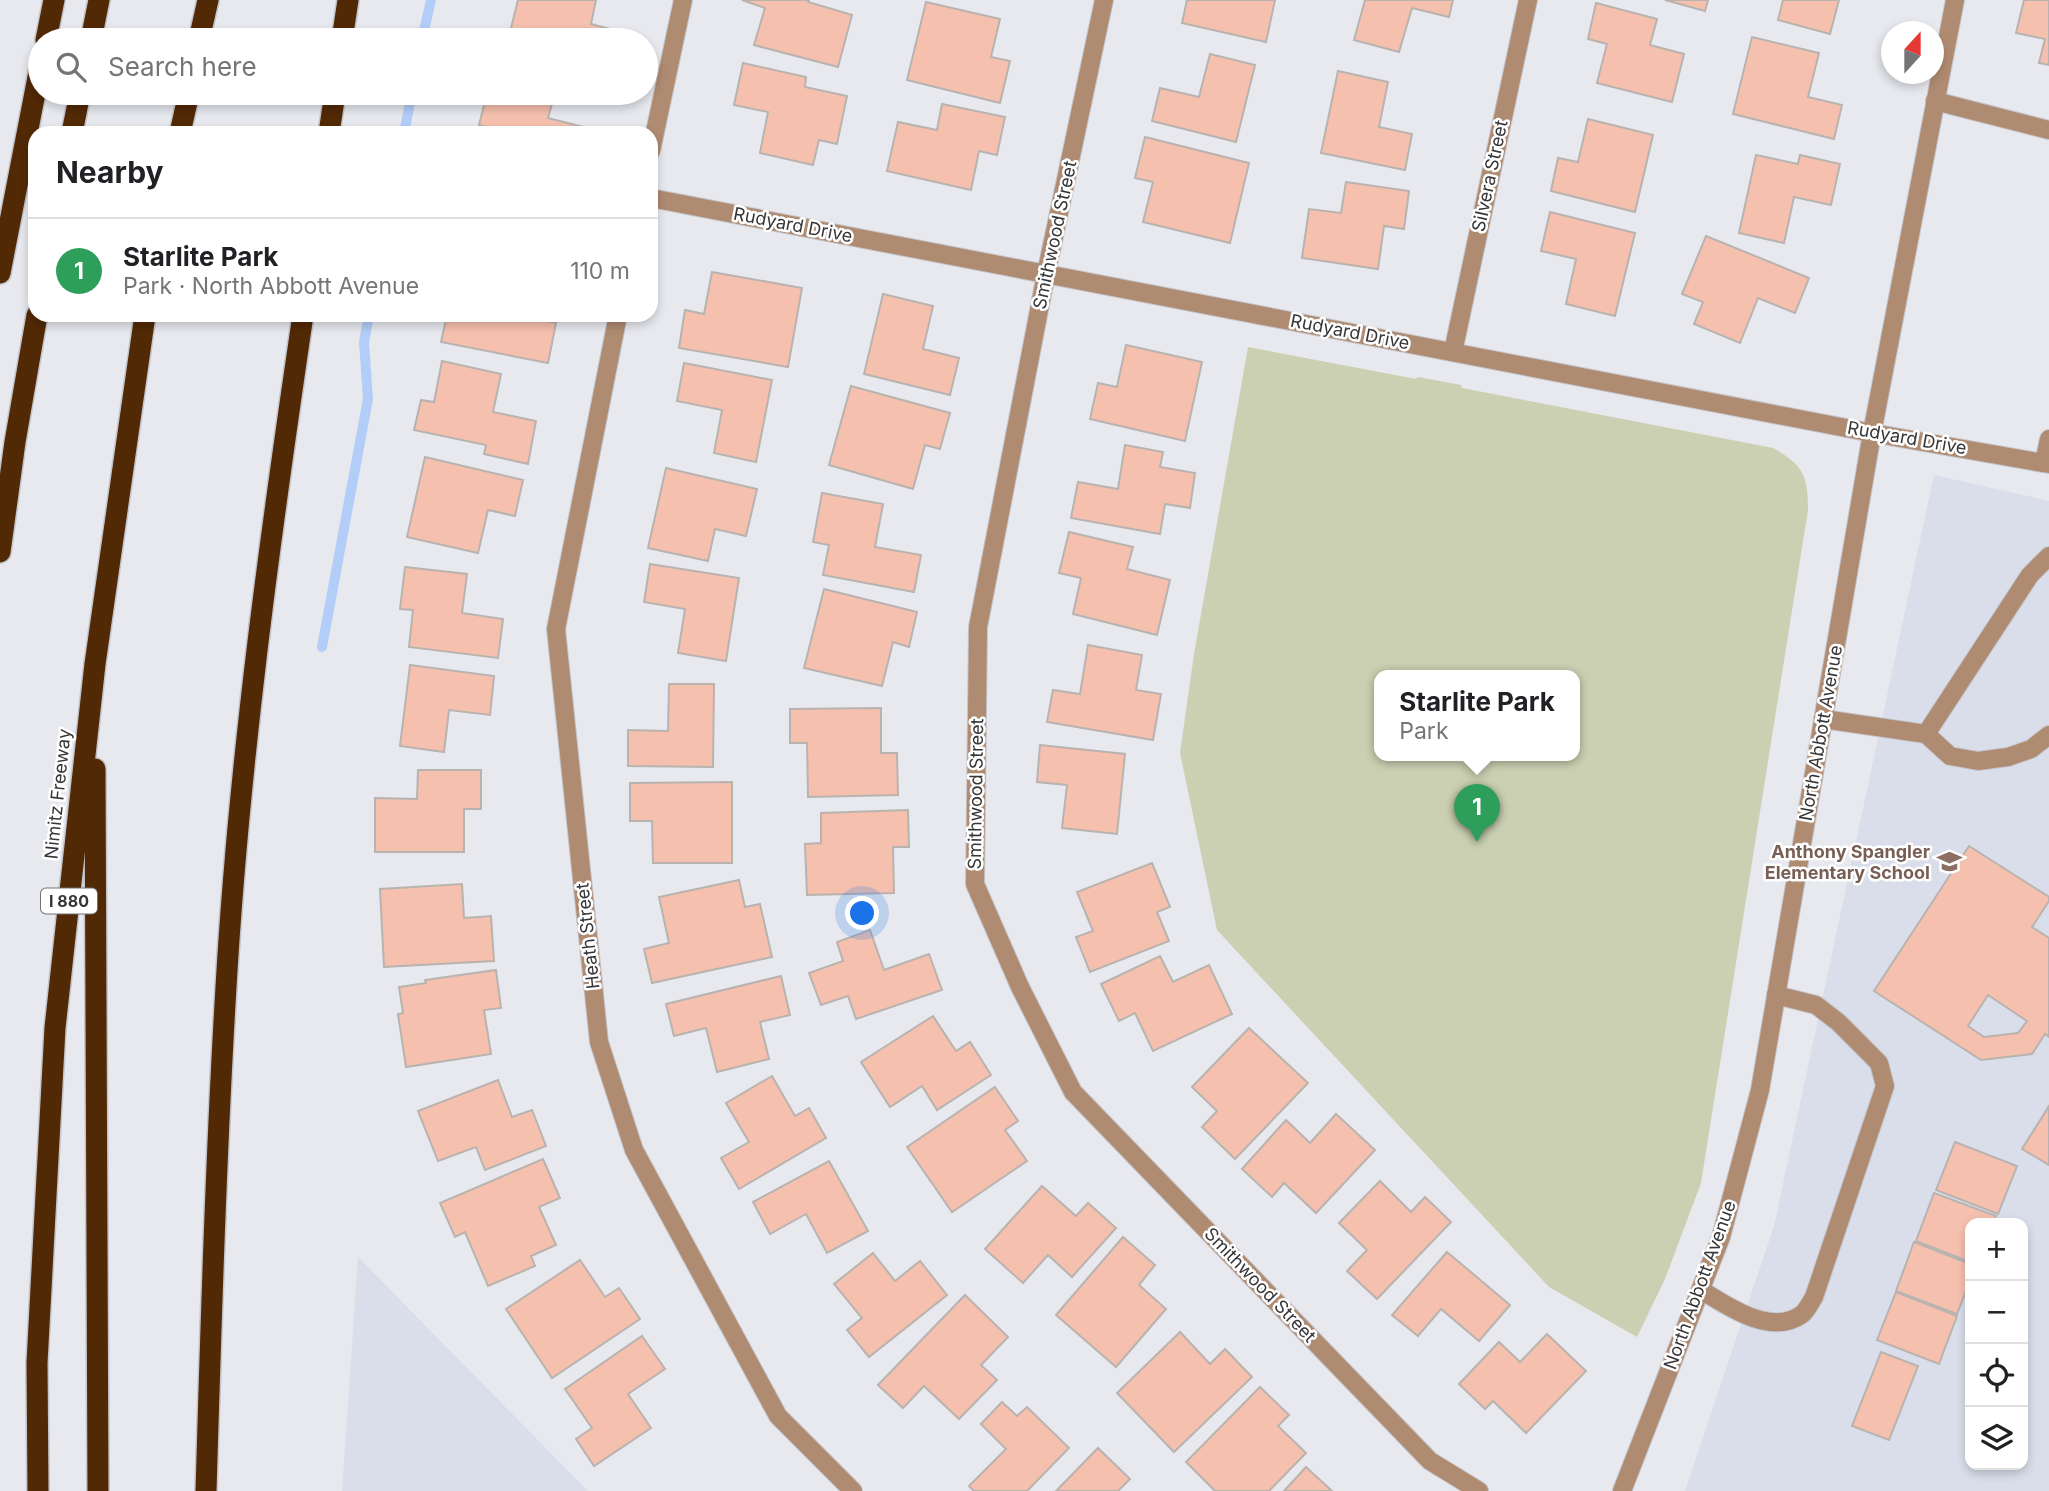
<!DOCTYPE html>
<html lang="en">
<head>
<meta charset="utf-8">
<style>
	:root { --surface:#fff; --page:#f2f2f2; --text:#202124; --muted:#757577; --line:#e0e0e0; --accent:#3c8226 }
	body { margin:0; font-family:Inter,sans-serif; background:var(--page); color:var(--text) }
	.controls { position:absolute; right:21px; bottom:21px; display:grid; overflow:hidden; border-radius:14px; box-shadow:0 4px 10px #0003 }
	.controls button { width:63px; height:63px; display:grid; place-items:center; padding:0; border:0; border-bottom:2px solid var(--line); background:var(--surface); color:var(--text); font:35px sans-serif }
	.compass { position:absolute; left:1881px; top:21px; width:63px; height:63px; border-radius:50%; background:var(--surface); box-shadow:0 4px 10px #0003; rotate:21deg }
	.you { position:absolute; left:863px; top:914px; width:24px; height:24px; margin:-18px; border:5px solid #fff; border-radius:50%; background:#1a73e8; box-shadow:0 0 0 10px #1a73e833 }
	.badge { display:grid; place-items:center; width:46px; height:46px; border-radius:50%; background:var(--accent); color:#fff; font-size:23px; font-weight:700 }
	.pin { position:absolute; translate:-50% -58px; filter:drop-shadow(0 2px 4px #0008) }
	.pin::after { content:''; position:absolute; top:37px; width:24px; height:21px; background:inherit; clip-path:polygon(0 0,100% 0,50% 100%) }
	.popup { position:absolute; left:1374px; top:670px; width:206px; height:91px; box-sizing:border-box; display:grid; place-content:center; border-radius:14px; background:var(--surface); filter:drop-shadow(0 2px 5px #0005); font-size:23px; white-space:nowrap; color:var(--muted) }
	.popup b { font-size:26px; color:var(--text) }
	.popup::after { content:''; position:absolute; left:50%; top:100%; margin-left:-14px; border:14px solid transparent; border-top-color:var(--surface) }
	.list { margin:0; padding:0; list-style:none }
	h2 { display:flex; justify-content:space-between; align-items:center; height:91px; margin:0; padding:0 28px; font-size:30px }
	h2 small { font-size:23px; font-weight:400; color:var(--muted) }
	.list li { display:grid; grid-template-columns:46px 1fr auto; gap:21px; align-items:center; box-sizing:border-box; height:105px; padding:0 28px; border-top:2px solid var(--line) }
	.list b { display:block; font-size:26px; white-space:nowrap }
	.list p { margin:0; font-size:23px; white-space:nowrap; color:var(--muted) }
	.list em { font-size:23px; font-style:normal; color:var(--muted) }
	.icon { flex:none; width:38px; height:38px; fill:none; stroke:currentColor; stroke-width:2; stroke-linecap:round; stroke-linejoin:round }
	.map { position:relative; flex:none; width:2049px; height:1491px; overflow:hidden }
	.search { position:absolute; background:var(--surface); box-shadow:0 4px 10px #0003; left:28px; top:28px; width:630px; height:77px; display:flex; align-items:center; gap:18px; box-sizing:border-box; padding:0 24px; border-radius:38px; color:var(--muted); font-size:26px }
	.panel { position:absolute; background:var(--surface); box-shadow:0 4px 10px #0003; left:28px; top:126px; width:630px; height:196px; border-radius:21px }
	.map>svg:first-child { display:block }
	.built { fill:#d9deea; fill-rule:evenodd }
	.green { fill:#cbd0b2; fill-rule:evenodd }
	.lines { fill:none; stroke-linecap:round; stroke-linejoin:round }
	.stream { stroke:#b2cef8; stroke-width:10 }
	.building { fill:#f6c0ae; stroke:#b9b3b0; stroke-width:2; fill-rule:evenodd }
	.minor-casing { stroke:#c4c5cb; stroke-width:20 }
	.highway-casing { stroke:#c4c5cb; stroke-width:24 }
	.minor { stroke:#af8b71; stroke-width:18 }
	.highway { stroke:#522905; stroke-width:21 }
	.labels { text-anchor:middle; stroke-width:5; stroke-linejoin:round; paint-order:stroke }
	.shield { fill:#fff; stroke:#727274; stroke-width:2 }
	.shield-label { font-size:16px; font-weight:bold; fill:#363639 }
	.street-label { font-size:18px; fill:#363639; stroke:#fff }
	.education-label { font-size:18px; font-weight:bold; fill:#785e54; stroke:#fff; text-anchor:end }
</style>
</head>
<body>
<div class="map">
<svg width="2049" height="1491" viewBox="0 0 2049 1491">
	<rect width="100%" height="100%" fill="#e7e9ef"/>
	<!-- built -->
	<g class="built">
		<path d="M1934,475L2049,501V1491H1685L1774,1226ZM1970,1223H2023V1465H1970Z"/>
		<polygon points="358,1257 588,1491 342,1491"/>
	</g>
	<!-- green -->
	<path class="green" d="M1248,347L1416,379L1418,377L1461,385L1462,388L1773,448C1803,465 1808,475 1808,510L1701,1183L1665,1279L1637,1337L1549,1287L1217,930L1180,753L1194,654ZM1379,676H1575V756H1379Z"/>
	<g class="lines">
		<!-- stream -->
		<g class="stream">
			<polyline points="422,40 431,0"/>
			<polyline points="404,133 412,93"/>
			<polyline points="322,647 368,399 364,342 369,315"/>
		</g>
	</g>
	<!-- building -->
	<g class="building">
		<polygon points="518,0 596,0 591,24 610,29 607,40 508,40"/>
		<polygon points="742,0 809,0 808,2 852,15 838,67 754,45 765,8"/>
		<polygon points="1187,0 1275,0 1266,42 1182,23"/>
		<polygon points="1365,0 1453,0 1449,17 1412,8 1399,52 1354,40"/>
		<polygon points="1665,0 1708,0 1705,11"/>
		<polygon points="1783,0 1839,0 1830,34 1778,20"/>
		<polygon points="2024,0 2049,0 2049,65 2039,63 2045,39 2016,33"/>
		<polygon points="926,2 1000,19 991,57 1010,61 1000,103 907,80"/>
		<polygon points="1596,3 1657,19 1650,45 1684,54 1672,102 1597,83 1607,44 1588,39"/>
		<polygon points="1752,37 1819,53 1808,97 1842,105 1834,139 1733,114"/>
		<polygon points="1210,54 1255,65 1236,142 1152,121 1160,88 1199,97"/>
		<polygon points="743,63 806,77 805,87 847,96 837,144 819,140 813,165 760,153 768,112 734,105"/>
		<polygon points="1338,71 1388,82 1379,127 1412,134 1405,170 1321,153"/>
		<polygon points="487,93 555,93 548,118 591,129 590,133 498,133 498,130 479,125"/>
		<polygon points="942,104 1005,117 997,155 979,151 971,190 887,171 898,122 937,130"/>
		<polygon points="1588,119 1653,135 1635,212 1551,191 1558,158 1578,162"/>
		<polygon points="1145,137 1249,163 1230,243 1143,222 1153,182 1135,178"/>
		<polygon points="1756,155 1798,164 1800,155 1840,164 1831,205 1794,197 1784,243 1739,233"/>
		<polygon points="1346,182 1409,191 1404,229 1384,226 1378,269 1302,258 1309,209 1341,213"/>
		<polygon points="1550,212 1635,233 1615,316 1566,304 1576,259 1541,251"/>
		<polygon points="1706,236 1809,278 1795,313 1758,298 1740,343 1694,324 1703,302 1682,294"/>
		<polygon points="712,272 802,288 788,367 679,348 685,310 704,314"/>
		<polygon points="883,294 933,306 923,349 959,358 950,395 864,374"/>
		<polygon points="447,315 524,315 556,323 548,363 441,342"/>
		<polygon points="1126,345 1202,362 1185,441 1090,419 1098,383 1117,387"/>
		<polygon points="442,361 501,374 493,412 536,421 528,464 484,454 486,445 414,430 421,400 434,402"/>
		<polygon points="684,363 772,380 756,462 714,453 722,410 677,401"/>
		<polygon points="851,386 950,413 940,449 925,445 913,489 829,465"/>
		<polygon points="1125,445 1163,452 1160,467 1195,473 1190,508 1165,504 1160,534 1071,518 1078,482 1118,489"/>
		<polygon points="425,457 523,480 515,516 488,510 478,553 407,537"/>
		<polygon points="666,468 757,489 746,536 715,529 708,561 648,548"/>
		<polygon points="822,493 883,504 875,547 921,555 914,592 823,575 829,545 813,542"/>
		<polygon points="1069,532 1133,547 1127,569 1170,580 1157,635 1073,614 1081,578 1059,573"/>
		<polygon points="650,564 739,578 726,661 678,653 685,609 644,602"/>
		<polygon points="405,567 467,574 462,613 503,619 498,658 409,647 413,610 400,609"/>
		<polygon points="824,589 917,612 909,647 893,642 882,686 804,668"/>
		<polygon points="1088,645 1142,655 1136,690 1161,694 1153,740 1047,722 1053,690 1080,694"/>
		<polygon points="410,665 494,676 490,715 449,710 444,752 400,746"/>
		<polygon points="669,684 714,684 713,767 628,766 628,730 668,731"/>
		<polygon points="881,708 881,753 897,753 898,795 808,797 807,743 790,743 790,709"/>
		<polygon points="1040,745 1125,754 1117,834 1062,828 1067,785 1037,782"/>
		<polygon points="418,770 481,770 481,809 464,809 464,852 375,852 375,798 417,799"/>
		<polygon points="732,782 732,863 653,863 652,821 630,821 630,783"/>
		<polygon points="908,810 909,847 893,847 894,893 807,895 805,844 821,843 821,813"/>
		<path d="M1969,846L2049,897V901L2032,927L2049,938V1037L2045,1034L2032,1054L1981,1060L1874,991ZM1988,995L2027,1021L2018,1033L1984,1037L1968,1026Z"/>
		<polygon points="1152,863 1170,907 1157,912 1169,941 1090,972 1076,937 1093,931 1077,892"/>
		<polygon points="739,880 745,907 760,904 772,957 652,983 644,949 669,943 659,897"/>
		<polygon points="462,884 464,918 491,916 494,961 384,967 380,889"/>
		<polygon points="870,930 884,970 929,954 942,990 856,1019 848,996 821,1005 809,973 843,961 837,942"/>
		<polygon points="1160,956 1173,982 1209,965 1232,1014 1153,1051 1135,1013 1119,1021 1101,984"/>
		<polygon points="496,970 501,1008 484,1010 491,1054 406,1067 398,1014 403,1013 399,987 426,983 425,980"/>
		<polygon points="781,976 790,1015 760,1022 769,1059 717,1072 706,1028 674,1036 666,1004"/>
		<polygon points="933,1016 956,1051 970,1042 991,1075 937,1110 922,1086 890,1107 861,1062"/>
		<polygon points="1249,1028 1308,1083 1235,1159 1202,1127 1217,1111 1192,1087"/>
		<polygon points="772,1076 795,1116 809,1108 826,1138 739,1189 721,1158 749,1142 726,1103"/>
		<polygon points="498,1080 512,1117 532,1110 546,1146 485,1170 476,1147 438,1161 418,1111"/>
		<polygon points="995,1087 1018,1121 1005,1130 1027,1161 952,1212 907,1147"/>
		<polygon points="2049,1106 2049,1165 2022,1149"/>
		<polygon points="1336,1114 1375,1150 1316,1213 1284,1183 1272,1197 1242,1169 1286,1120 1310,1143"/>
		<polygon points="1955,1142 2017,1166 1998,1214 1936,1190"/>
		<polygon points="543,1159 560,1198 539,1207 556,1245 531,1256 535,1266 488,1286 465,1232 455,1237 440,1203"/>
		<polygon points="829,1161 868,1231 827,1253 806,1214 770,1234 753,1202"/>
		<polygon points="1380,1181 1411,1212 1425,1197 1451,1222 1377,1299 1347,1271 1367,1250 1339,1223"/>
		<polygon points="1042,1186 1076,1216 1088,1203 1116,1228 1072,1277 1048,1255 1023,1283 985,1249"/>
		<polygon points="1934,1193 1996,1216 1993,1223 1970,1223 1970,1262 1916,1241"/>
		<polygon points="1123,1237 1155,1265 1139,1285 1166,1309 1116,1367 1056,1315"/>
		<polygon points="1914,1242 1970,1264 1970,1281 1957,1314 1896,1291"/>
		<polygon points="1447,1252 1510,1305 1479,1341 1441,1309 1418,1336 1392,1315"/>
		<polygon points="873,1253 895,1281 920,1261 947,1295 869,1357 847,1330 862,1318 834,1284"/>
		<polygon points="580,1260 605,1297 619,1288 640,1319 552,1378 506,1309"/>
		<polygon points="1896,1292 1957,1316 1939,1364 1877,1340"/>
		<polygon points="965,1295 1008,1337 981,1365 997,1380 959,1419 924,1386 903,1408 878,1385"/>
		<polygon points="1180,1332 1210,1364 1225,1349 1252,1377 1174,1452 1117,1393"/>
		<polygon points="1547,1334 1586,1371 1526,1433 1493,1401 1485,1409 1459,1384 1499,1342 1520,1362"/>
		<polygon points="642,1336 665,1369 628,1394 651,1428 594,1466 576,1439 592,1428 565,1389"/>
		<polygon points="1881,1352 1918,1366 1889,1440 1852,1426"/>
		<polygon points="1260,1387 1289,1415 1278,1426 1306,1453 1269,1491 1215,1491 1186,1462"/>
		<polygon points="1002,1402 1017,1416 1027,1407 1069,1448 1027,1491 974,1491 969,1486 1006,1449 981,1424"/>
		<polygon points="1098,1448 1130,1479 1118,1491 1056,1491"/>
		<polygon points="1306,1467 1332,1491 1284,1491"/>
	</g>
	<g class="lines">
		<defs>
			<g id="minor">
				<polyline points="1104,0 1046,274 978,627 975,884 1020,987 1073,1092 1430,1461 1479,1491"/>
				<polyline points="1935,101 2049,130"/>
				<polyline points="651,151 683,0"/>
				<polyline points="651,198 1872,433 2049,464"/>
				<polyline points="618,315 556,629 599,1042 634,1150 778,1416 853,1491"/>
				<polyline points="1453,352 1528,0"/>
				<polyline points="2044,463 2049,439"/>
				<polyline points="1823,719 1926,734 1950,756 1978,761 2008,757 2031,749 2049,735"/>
				<polyline points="1926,734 2030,575 2049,556"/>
				<path d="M1701,1290C1729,1307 1770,1336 1801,1315C1807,1311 1810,1303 1814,1297L1885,1086L1879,1063L1838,1022L1816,1005L1776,995"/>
				<polyline points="1622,1491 1721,1237 1760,1090 1872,433 1955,0"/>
			</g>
			<g id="highway">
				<polyline points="46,40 54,0"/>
				<polyline points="91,40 99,0"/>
				<polyline points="199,40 208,0"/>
				<polyline points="342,40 348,0"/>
				<polyline points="72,133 80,93"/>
				<polyline points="180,133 189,93"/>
				<polyline points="329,133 335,93"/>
				<polyline points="0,273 40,67"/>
				<polyline points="0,552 15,442 37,315"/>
				<polyline points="95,769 98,1491"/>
				<polyline points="38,1491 37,1363 55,1028 95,664 145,315"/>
				<path d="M206,1491C211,1323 216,1155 226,987C239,762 270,538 303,315"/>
			</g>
		</defs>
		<!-- minor casing -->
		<use href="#minor" class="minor-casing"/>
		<!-- highway casing -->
		<use href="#highway" class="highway-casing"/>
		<!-- minor -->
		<use href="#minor" class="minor"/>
		<!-- highway -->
		<use href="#highway" class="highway"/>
	</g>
	<!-- icons -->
	<defs>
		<symbol id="school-bare" viewBox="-9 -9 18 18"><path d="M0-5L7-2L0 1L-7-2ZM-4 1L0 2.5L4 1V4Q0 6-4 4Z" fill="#8d6e63" stroke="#fff" stroke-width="2.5" paint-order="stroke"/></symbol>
	</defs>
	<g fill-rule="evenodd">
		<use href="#school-bare" x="1932" y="844" width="35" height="35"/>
	</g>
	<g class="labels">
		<!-- shield labels -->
		<rect class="shield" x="41" y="888.5" width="56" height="25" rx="5"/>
		<g class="shield-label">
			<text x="69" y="907">I 880</text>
		</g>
		<!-- street labels -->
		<g class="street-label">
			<text transform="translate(1490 176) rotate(-78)" y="6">Silvera Street</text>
			<text transform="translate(793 225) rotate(11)" y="6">Rudyard Drive</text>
			<text transform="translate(1055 235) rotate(-78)" y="6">Smithwood Street</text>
			<text transform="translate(1350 332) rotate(11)" y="6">Rudyard Drive</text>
			<text transform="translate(1907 438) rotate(10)" y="6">Rudyard Drive</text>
			<text transform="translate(1821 733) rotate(-80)" y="6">North Abbott Avenue</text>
			<text transform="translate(58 794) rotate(-84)" y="6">Nimitz Freeway</text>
			<text transform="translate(976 794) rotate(-89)" y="6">Smithwood Street</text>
			<text transform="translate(588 936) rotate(-96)" y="6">Heath Street</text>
			<text transform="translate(1260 1285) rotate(46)" y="6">Smithwood Street</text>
			<text transform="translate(1700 1285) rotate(-70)" y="6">North Abbott Avenue</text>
		</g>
		<!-- education labels -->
		<g class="education-label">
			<text x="1930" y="858">Anthony Spangler<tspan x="1930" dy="21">Elementary School</tspan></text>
		</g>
	</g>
</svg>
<div class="controls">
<button>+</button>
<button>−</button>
<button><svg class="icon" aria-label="locate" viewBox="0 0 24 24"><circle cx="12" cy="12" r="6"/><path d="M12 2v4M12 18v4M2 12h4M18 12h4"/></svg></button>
<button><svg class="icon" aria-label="layers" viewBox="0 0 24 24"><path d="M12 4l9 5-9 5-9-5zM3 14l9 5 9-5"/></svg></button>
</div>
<svg class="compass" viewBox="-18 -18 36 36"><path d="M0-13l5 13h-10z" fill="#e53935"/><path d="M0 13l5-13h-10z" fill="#757577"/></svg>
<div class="you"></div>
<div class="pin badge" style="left:1477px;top:842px;background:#2e9e5b">1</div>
<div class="popup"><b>Starlite Park</b>Park</div>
<div class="search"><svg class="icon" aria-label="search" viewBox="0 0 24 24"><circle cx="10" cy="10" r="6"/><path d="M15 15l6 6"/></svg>Search here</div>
<section class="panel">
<h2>Nearby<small></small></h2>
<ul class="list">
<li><span class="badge" style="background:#2e9e5b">1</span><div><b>Starlite Park</b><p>Park · North Abbott Avenue</p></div><em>110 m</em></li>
</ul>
</section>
</div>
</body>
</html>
